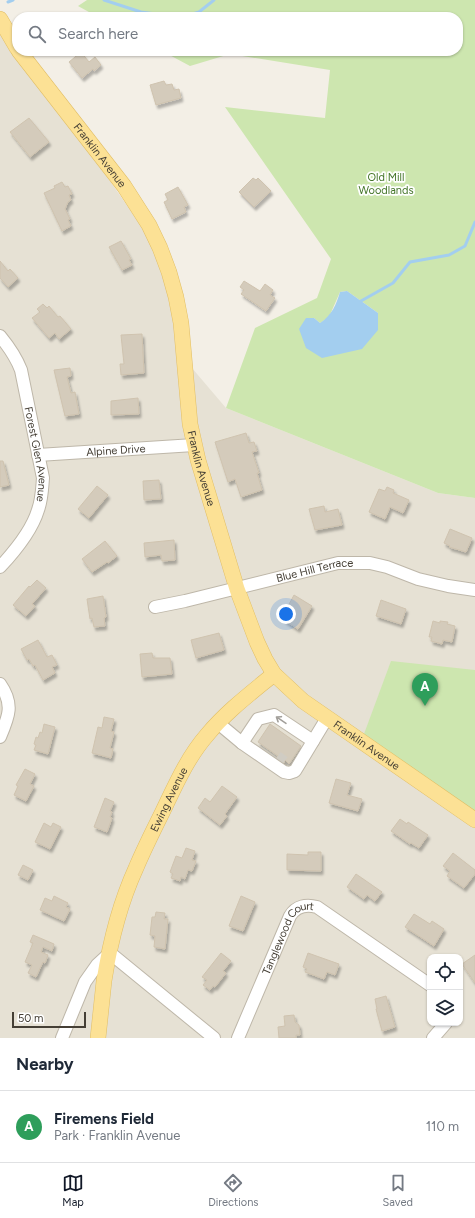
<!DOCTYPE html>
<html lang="en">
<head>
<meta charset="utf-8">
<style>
	:root { --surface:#fff; --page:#f6f6f7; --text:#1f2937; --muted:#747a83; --line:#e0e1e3; --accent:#111827 }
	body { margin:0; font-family:Figtree,sans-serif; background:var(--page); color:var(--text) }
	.controls { position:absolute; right:12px; bottom:12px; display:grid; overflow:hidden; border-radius:8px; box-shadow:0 1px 3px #0004 }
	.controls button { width:36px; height:36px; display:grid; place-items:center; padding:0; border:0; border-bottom:1px solid var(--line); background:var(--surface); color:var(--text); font:20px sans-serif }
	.scale { position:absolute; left:12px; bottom:10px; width:74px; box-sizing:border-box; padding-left:4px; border:2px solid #453f35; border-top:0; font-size:11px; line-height:14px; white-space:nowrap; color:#453f35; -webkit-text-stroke:3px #fff; paint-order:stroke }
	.you { position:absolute; left:286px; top:614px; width:14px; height:14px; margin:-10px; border:3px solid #fff; border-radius:50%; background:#1a73e8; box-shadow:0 0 0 6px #1a73e833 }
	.badge { display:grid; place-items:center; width:26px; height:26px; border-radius:50%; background:var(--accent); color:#fff; font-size:13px; font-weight:700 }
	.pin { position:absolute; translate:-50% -33px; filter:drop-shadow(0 1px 2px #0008) }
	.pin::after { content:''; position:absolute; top:21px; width:14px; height:12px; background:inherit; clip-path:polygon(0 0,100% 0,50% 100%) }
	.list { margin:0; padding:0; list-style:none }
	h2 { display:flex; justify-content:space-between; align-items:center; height:52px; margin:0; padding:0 16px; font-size:17px }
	h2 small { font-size:13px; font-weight:400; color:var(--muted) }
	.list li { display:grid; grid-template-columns:26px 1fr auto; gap:12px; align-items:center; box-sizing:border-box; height:72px; padding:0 16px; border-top:1px solid var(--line) }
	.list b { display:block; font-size:15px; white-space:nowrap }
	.list p { margin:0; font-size:13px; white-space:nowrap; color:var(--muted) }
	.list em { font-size:13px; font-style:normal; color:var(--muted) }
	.icon { flex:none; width:22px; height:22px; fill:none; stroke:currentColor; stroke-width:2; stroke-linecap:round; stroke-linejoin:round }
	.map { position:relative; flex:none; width:475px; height:1038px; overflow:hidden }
	.search { position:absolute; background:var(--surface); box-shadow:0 1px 3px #0004; left:12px; right:12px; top:12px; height:44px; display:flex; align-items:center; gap:10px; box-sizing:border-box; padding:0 14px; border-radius:16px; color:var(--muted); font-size:15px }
	.sheet { height:124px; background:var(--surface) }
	nav { display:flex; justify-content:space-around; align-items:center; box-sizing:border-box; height:56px; border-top:1px solid var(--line); background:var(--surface); font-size:11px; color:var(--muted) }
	nav a { display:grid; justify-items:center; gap:2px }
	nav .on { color:var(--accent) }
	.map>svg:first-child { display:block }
	.residential { fill:#e6e1d4; fill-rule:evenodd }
	.green { fill:#cde6af; fill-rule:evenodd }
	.water { fill:#a3ceef }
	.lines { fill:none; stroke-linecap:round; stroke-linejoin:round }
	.stream { stroke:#a3ceef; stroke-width:3 }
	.building { fill:#d4cbbb; stroke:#cfc3af; filter:url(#shadow) }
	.minor-tunnel { stroke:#d0ccc3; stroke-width:12; stroke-dasharray:12 6; stroke-linecap:butt }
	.minor-casing { stroke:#beb7a9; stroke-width:14 }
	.major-casing { stroke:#e1be65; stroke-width:16 }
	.minor { stroke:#fff; stroke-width:12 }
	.major { stroke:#fce195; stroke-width:15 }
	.oneway { stroke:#a29f9a }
	.labels { text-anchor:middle; stroke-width:3.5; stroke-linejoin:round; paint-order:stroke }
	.street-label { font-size:11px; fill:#453f35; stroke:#fff }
	.park-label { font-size:11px; fill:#45762a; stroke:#fff }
</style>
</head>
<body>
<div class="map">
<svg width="475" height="1038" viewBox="0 0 475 1038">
	<defs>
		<filter id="shadow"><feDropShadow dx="2" dy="3.5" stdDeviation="1" flood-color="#0004"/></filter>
	</defs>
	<rect width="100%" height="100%" fill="#f3efe6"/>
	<!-- residential -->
	<path class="residential" d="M0,29L95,159L154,245L186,361L226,408L438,493L475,498V1038H0ZM430,957H460V1023H430Z"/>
	<!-- green -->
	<g class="green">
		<path d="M87,0H475V498L438,493L226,408L255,328L317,298L331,259L225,107L325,118L330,70L230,54L190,66L162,51H458V17H98L78,6ZM347,291L378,313L299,330L314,318L320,323L329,317L340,292Z"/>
		<polygon points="391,661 475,670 475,820 361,742"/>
	</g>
	<!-- water -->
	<path class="water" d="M347,291L378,313V330L362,349L322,358L306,348L299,329L306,318H314L320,323C332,315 336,305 340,292Z"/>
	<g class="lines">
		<!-- stream -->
		<g class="stream">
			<polyline points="104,0 141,12 178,17"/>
			<polyline points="8,2 13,0"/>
			<polyline points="183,17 199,12 214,0"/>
			<polyline points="361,301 393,283 410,262 449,255 465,246 475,222"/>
		</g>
	</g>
	<!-- building -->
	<g class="building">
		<polygon points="81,52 89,62 95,57 101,65 94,71 93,69 82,78 69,62"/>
		<polygon points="164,81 166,85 172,84 174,90 179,89 181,98 156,105 150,85"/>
		<polygon points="29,118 49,142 30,157 10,132"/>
		<polygon points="253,178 256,180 258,178 271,191 254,207 239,192"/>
		<polygon points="62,182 65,187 68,186 72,194 69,195 71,200 68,202 65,209 70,219 68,220 71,226 62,231 44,193 55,188 54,186"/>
		<polygon points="178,187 188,205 184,207 186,212 172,219 164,202 168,200 165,194"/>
		<polygon points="121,241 131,259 129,260 132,265 122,270 109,247"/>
		<polygon points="0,261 8,271 10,269 18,278 8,287 0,278"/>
		<polygon points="244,281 260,291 265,284 273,290 270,295 275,298 266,311 241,294 244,290 240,287"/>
		<polygon points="43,304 47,308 49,306 58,317 60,316 71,329 59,339 55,333 49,338 32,318 40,312 37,309"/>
		<polygon points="142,334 144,373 121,375 120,364 124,364 121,335"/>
		<polygon points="70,368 71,376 67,377 71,393 75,392 79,414 65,416 54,370"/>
		<polygon points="138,398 139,414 111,415 111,401"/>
		<polygon points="246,433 249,443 254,442 257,451 252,452 259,473 257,473 262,490 241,497 235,479 228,482 215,442"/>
		<polygon points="0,461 3,461 9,485 0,487"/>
		<polygon points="159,480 161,499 144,500 143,481"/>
		<polygon points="97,486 108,495 89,518 78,509"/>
		<polygon points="387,487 394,490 393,493 409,500 403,513 390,507 385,519 369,512 379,489 385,491"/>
		<polygon points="324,506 325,512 338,509 342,525 315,530 309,509"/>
		<polygon points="450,529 472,538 466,552 449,547 450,546 444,543"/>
		<polygon points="174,540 175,560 162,561 161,555 145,557 144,543"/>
		<polygon points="105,541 117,556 108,563 107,562 92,572 82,559"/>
		<polygon points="37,580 46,588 32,604 35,606 26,616 13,605 29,586 30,587"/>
		<polygon points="294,595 312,606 298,629 284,620 290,610 287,608"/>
		<polygon points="103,596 106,617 104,618 105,626 94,627 92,618 90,619 87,599"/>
		<polygon points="381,600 406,609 401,624 376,616"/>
		<polygon points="433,621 440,623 440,621 448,622 447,624 455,626 452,642 443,640 442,644 431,641 432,637 429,637"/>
		<polygon points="219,633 224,650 196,658 191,640"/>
		<polygon points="38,640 47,657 52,655 57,665 52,667 55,673 43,680 35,665 33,666 29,659 27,660 21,649"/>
		<polygon points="152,653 153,658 170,658 172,674 142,677 140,654"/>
		<polygon points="104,717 114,719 111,731 114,732 110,748 113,749 111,758 92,753 98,727 102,728"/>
		<polygon points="44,724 55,727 48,754 34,750 36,745 34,744 36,737 38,738 40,732 42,733"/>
		<polygon points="270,724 301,746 289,764 285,760 284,763 276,758 278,756 258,742"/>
		<polygon points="25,769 35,774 30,784 34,786 26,801 14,795 18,786 16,785"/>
		<polygon points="336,779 351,783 347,795 362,799 358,811 329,803"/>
		<polygon points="222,786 237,797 225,814 227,816 220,825 198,808 205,798 210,802"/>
		<polygon points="105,798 114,802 110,811 112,812 110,817 112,818 107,832 94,827"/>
		<polygon points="400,819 407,824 408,822 428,835 419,848 411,843 410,844 391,831"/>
		<polygon points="44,823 51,827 53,823 61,827 50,849 35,842"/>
		<polygon points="186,848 195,851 192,860 196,861 192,871 188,870 185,879 181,877 180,881 171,878 173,874 170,872 176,856 182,858"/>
		<polygon points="308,852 321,852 321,871 287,870 287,854 308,855"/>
		<polygon points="453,853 475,870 475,874 464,888 447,876 450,871 443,866"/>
		<polygon points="23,865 33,870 28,880 18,875"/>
		<polygon points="356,874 382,892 375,901 367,895 364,899 347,887"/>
		<polygon points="54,896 68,903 66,907 70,909 64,921 40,910 45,898 52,901"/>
		<polygon points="241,896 255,902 243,931 229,926"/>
		<polygon points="156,912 165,913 164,919 168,919 165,949 154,947 155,936 150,935 152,917 155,917"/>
		<polygon points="414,914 430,924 432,921 444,929 434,946 405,927"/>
		<polygon points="33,935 54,944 52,951 43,947 41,952 48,955 45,963 43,962 36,977 28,973 32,965 25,962 33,943 30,942"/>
		<polygon points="221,953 231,961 223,971 226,973 215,987 213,986 210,990 203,985 207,980 202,977"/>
		<polygon points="308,953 339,964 335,975 327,972 324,979 305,972 307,969 303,967"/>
		<polygon points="475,955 475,983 462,964"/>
		<polygon points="386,996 395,1027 382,1031 376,1009 377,1009 375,999"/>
		<polygon points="294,1015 295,1022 299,1025 300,1035 296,1035 296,1038 279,1038 278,1027 285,1026 284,1016"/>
	</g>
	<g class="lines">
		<!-- minor-tunnel -->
		<polyline class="minor-tunnel" points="277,757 284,762"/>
		<defs>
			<g id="minor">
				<path id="s1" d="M0,336C9,347 16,357 21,370L43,478C42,489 42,499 38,510C32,530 15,551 0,567"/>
				<path id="s2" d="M38,455L194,445"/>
				<path id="s3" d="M155,607L185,601L338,563H370L387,567L418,579L448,586L475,590"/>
				<path d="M0,684C14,704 9,716 0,737"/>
				<polyline points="218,723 242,743 284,772 289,773 295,771 327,718"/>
				<polyline points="242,743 258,719 274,715 313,741"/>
				<polyline points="62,1038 85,982 97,965 110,953 214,1038"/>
				<path id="s4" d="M238,1038L290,916C296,906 306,904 317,907L430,985"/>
				<polyline points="433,1038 446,1023"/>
			</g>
			<g id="major">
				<polyline points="0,19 17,48"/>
				<path id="s5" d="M19,51L124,186L149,225L160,248L169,272L176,297L181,323L190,424L198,460L237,589L257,642L265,659L274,674L303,701L475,820"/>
				<path id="s6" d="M98,1038C100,1019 102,1000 104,981C110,943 120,903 136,868C144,849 153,831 162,813C175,786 187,758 207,735C227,711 251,693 274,674"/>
			</g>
		</defs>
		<!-- minor casing -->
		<use href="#minor" class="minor-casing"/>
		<!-- major casing -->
		<use href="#major" class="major-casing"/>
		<!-- minor -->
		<use href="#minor" class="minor"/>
		<!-- major -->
		<use href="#major" class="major"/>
	</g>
	<!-- one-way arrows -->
	<defs><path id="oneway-shaft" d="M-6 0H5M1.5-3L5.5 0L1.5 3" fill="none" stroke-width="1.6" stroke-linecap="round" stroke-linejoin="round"/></defs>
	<use class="oneway" href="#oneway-shaft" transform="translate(281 720) rotate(-146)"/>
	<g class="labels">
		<!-- street labels -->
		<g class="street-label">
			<text dy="4" stroke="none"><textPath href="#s5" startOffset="132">Franklin Avenue</textPath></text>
			<text dy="4" stroke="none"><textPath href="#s2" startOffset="78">Alpine Drive</textPath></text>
			<text dy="4" stroke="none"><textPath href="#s1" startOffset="126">Forest Glen Avenue</textPath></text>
			<text dy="4" stroke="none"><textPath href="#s5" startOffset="468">Franklin Avenue</textPath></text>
			<text dy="4" stroke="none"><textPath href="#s3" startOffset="164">Blue Hill Terrace</textPath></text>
			<text dy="4" stroke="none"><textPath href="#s5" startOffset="804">Franklin Avenue</textPath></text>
			<text dy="4" stroke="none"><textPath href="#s6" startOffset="251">Ewing Avenue</textPath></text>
			<text dy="4" stroke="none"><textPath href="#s4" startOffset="115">Tanglewood Court</textPath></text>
		</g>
		<!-- park labels -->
		<g class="park-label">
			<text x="386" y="181">Old Mill<tspan x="386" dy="13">Woodlands</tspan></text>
		</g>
	</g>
</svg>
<div class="controls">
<button><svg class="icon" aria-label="locate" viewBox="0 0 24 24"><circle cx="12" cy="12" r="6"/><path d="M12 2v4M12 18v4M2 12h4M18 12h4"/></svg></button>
<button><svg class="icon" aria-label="layers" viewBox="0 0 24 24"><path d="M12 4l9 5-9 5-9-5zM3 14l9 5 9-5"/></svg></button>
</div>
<div class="scale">50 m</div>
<div class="you"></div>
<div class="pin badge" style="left:425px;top:706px;background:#2e9e5b">A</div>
<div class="search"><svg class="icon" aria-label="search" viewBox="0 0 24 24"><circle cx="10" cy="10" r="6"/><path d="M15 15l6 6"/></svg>Search here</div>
</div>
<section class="sheet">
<h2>Nearby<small></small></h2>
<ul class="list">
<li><span class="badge" style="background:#2e9e5b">A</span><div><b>Firemens Field</b><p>Park · Franklin Avenue</p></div><em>110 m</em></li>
</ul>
</section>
<nav>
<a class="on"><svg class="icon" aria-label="map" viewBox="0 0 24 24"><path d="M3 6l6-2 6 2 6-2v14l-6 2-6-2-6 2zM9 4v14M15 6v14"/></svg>Map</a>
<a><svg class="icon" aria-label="directions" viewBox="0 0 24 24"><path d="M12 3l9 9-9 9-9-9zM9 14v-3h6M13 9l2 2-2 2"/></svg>Directions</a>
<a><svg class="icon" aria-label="saved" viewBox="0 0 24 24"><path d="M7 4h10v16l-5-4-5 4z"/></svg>Saved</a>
</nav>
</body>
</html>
